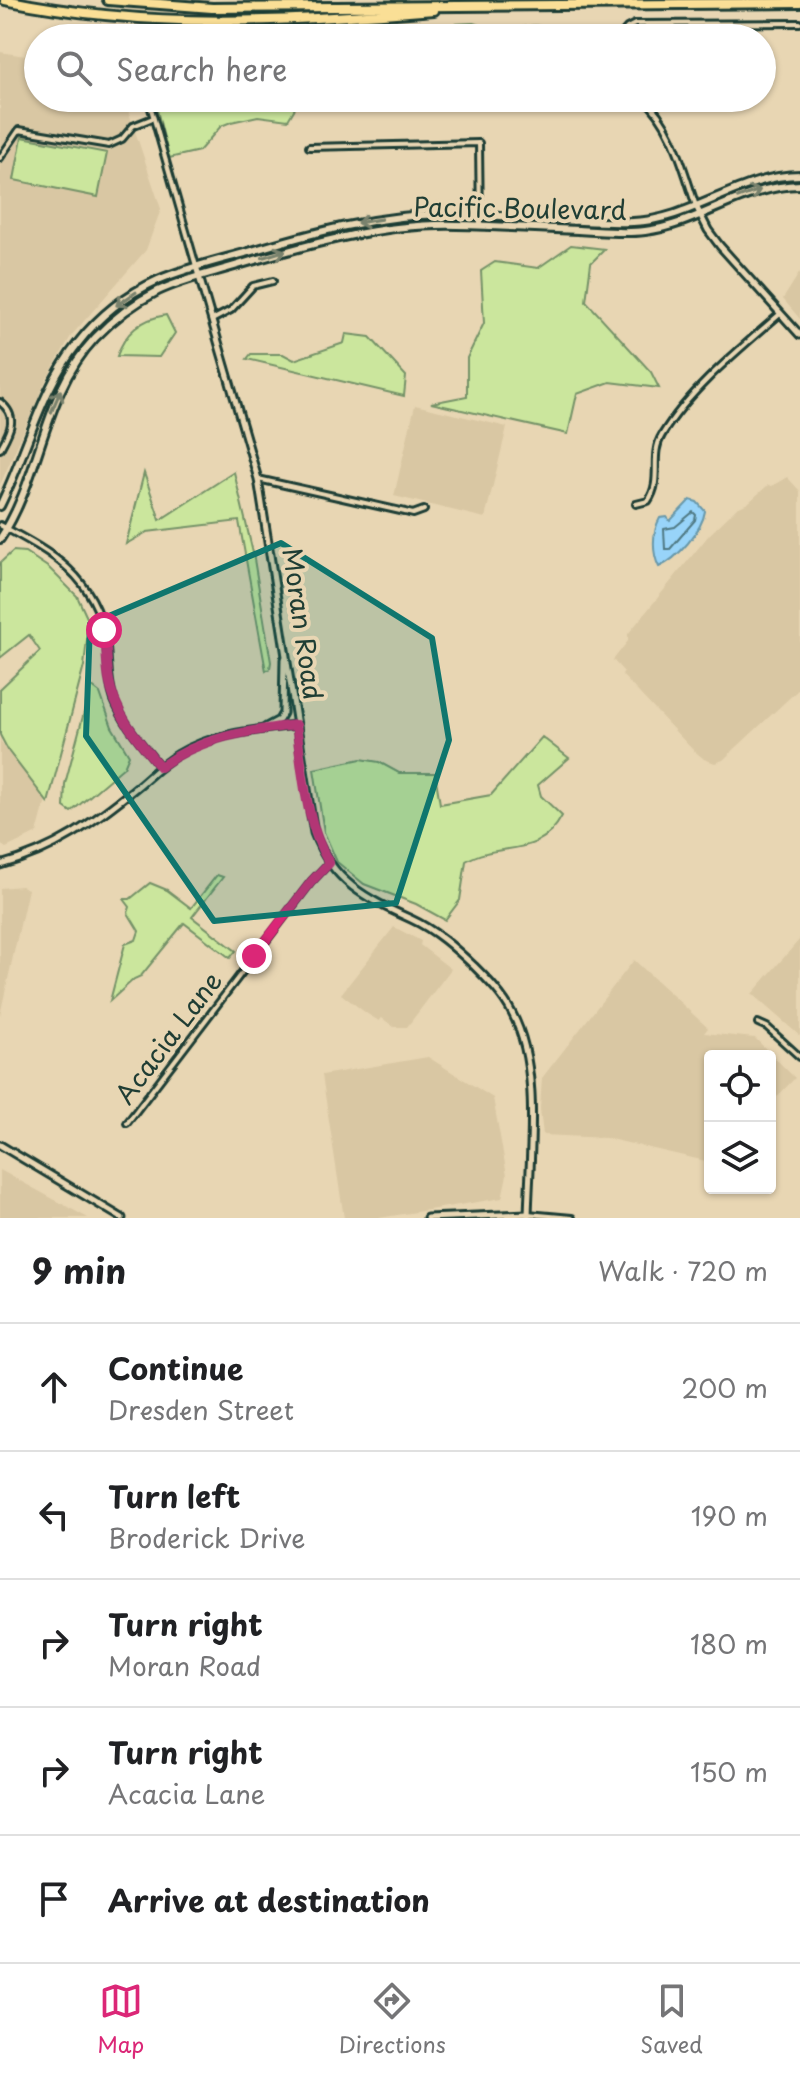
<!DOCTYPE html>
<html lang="en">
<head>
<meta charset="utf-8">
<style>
	:root { --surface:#fff; --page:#f2f2f2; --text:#202124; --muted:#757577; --line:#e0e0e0; --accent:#db2777 }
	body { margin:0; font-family:"Playpen Sans",sans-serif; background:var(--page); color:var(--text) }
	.controls { position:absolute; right:24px; bottom:24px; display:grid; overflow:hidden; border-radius:8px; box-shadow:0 2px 6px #0004 }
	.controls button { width:72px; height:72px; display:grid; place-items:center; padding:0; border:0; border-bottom:2px solid var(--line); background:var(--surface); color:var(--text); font:40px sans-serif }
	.stop { position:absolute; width:24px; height:24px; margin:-18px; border:6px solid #db2777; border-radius:50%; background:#fff }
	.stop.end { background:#db2777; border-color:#fff; box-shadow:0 2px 8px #0008 }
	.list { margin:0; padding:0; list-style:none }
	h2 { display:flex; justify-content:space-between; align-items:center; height:104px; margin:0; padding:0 32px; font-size:34px }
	h2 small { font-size:26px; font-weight:400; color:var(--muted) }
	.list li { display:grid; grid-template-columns:52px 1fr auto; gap:24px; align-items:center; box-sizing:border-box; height:128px; padding:0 32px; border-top:2px solid var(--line) }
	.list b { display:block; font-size:30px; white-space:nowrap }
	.list p { margin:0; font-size:26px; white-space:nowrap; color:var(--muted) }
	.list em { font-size:26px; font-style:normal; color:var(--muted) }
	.icon { flex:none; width:44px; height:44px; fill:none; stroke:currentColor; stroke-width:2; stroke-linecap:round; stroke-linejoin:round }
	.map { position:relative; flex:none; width:800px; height:1218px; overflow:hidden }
	.search { position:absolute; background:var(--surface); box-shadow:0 2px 6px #0004; left:24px; right:24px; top:24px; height:88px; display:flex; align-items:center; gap:20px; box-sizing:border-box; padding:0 28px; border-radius:44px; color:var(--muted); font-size:30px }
	.sheet { height:744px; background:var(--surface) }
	nav { display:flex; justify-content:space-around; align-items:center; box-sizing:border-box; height:112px; border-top:2px solid var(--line); background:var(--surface); font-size:22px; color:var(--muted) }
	nav a { display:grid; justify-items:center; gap:4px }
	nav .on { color:var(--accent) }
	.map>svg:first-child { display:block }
	.built { fill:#d9c7a3 }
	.green { fill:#cbe69d; stroke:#759268; stroke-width:2 }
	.water { fill:#98d4f9; stroke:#6898aa; stroke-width:2 }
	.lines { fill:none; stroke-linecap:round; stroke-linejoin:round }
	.shore { stroke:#4f7983; stroke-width:2 }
	.minor-casing { stroke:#1f3d34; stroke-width:10 }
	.tertiary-casing { stroke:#1f3d34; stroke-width:11 }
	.secondary-casing { stroke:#1f3d34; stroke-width:12 }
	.motorway-casing { stroke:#1f3d34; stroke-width:14 }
	.minor { stroke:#e8d6b3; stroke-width:4 }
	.tertiary { stroke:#e8d6b3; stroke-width:5 }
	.secondary { stroke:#e8d6b3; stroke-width:6 }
	.motorway { stroke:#fadf96; stroke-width:8 }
	.oneway { stroke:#79826d }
	.route { stroke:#db2777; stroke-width:10 }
	.marked { fill:#0f766e; fill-opacity:0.2; stroke:#0f766e; stroke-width:6; stroke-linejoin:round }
	.labels { text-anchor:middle; stroke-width:8; stroke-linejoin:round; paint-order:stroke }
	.street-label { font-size:26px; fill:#1f3d34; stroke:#e8d6b3 }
</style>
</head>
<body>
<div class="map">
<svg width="800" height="1218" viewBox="0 0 800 1218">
	<rect width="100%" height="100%" fill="#e8d6b3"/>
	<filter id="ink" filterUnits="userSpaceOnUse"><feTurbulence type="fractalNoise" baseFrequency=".0125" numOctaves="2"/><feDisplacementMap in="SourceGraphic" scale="16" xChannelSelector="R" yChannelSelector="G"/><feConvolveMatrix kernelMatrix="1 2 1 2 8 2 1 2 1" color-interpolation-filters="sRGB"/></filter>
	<g filter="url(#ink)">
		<!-- built -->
		<g class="built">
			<polygon points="0,52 38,58 38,98 124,98 161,209 146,250 71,336 45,382 0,485"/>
			<polygon points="800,272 800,319 783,299"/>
			<polygon points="415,405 507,427 485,518 394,496"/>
			<polygon points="787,477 800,491 800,688 723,760 715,763 704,759 692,749 622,675 624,672 613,660 628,641 628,634 709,535 737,508 748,503 768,485 772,486"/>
			<polygon points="0,735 1,742 47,796 37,833 6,848 0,844"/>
			<polygon points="21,886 28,889 0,1015 0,888"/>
			<polygon points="394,927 421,941 420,945 451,969 407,1027 394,1027 382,1018 379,1021 366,1013 341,994"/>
			<polygon points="800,939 800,1036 752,994"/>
			<polygon points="634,960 708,1028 704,1033 755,1038 795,1078 770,1104 770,1056 710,1056 710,1162 606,1138 543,1135 540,1109 542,1078"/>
			<polygon points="428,1057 493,1098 507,1175 502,1198 379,1218 344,1218 322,1075"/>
			<polygon points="0,1170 88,1218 0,1218"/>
		</g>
		<!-- green -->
		<g class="green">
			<path d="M473,23C488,28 504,29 520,27C527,27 532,24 540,26L544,36L351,38L356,29Z"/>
			<polygon points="154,98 301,98 288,120 258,116 231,122 221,126 199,151 169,158"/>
			<polygon points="22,137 107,153 98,197 14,180"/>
			<polygon points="571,245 605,249 591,263 586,301 651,372 659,388 610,382 577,394 568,434 431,403 467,396 467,358 484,323 481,271 495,262 538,268"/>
			<path d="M166,315L175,333L159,357L117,356C125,332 141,319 166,315Z"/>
			<polygon points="346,334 370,337 406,376 404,396 247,359 251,354 283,354 294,360 344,343"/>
			<polygon points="234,472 253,553 271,662 270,668 266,671 239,521 147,532 126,544 144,473 160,520"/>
			<polygon points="13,551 25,552 49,568 77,596 89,622 84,666 48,803 9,752 0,735 0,689 40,651 29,635 0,658 0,563"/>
			<polygon points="91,686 100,693 112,727 129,755 124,767 71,812 64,807 65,784"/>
			<path d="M542,737L569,758L538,785L541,796L562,816C539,860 499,841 466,861L460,900L445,920L416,904L364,884L337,862L324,832L314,769L361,759L379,762L399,773H435L440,804L491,795Z"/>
			<polygon points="217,875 223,877 192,917 236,951 230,958 184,923 141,976 134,979 110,1001 125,944 136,940 139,931 128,913 130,907 124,899 130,899 150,883 167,890 191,908"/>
		</g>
		<!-- water -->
		<path class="water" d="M690,500L697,502L705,511C702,531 677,559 659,567C652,553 652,532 660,518L667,517L670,521Z"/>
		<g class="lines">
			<!-- shore -->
			<polygon class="shore" points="693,512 696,515 695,520 670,549 665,549 664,529 675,527"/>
			<defs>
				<g id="minor">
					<polyline points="581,36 581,38"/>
					<polyline points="618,38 627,28 635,24 800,23"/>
					<polyline points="148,98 196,266"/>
					<path d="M643,98C673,124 683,169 696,206"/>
					<polyline points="309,147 479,143 480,226"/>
					<polyline points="0,158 19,130 109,145 122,139 133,126 153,118"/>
					<polyline points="212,320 231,310 253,286 273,281"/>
					<path d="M0,402C19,417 10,431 0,449"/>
					<polyline points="258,479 405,512 413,514 424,510"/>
					<path d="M636,504L648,501C663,480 649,456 662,435C690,389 740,349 780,314"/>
					<path d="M0,525C52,553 94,575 106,639C109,659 107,680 114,700C124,725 144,746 160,767"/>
					<polyline points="758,1023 767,1027 800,1057"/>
					<polyline points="127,1123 311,882 329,863"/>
					<polyline points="528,1214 572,1218"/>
				</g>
				<g id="tertiary">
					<polyline points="696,206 708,230 720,246 800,335"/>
					<path d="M196,266L258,479L314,833C333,882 365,898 411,919C435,930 455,948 474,966C488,980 503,995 512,1013C542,1069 529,1156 528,1218"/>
					<polyline points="266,727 279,720 283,713 284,659"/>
					<path d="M0,865C56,850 94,822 138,786C151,775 163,763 177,755C212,733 256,730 296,725"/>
					<polyline points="0,1145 122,1218"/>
					<polyline points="427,1218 528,1214"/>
				</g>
				<g id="secondary">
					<path d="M0,506C27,452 40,390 78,343C99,316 127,294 158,280C186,268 216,261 245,253C311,233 376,215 446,214C508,214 571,224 633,222C692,220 740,175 800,175"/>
					<path d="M0,539C42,476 42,394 95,338C113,319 134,303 158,291C183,279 212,273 238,265C310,244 382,223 457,225C498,226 538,228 578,230C600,231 623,234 645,231C700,224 742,186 800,185"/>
				</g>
				<g id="motorway">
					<path d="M5,0C151,30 287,22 434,10"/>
					<polyline points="108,0 212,8 800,3"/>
				</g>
			</defs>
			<!-- minor casing -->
			<use href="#minor" class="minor-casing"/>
			<!-- tertiary casing -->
			<use href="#tertiary" class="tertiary-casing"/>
			<!-- secondary casing -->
			<use href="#secondary" class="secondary-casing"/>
			<!-- motorway casing -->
			<use href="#motorway" class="motorway-casing"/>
			<!-- minor -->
			<use href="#minor" class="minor"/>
			<!-- tertiary -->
			<use href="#tertiary" class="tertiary"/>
			<!-- secondary -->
			<use href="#secondary" class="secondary"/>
			<!-- motorway -->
			<use href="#motorway" class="motorway"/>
		</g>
		<!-- one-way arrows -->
		<defs><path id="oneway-shaft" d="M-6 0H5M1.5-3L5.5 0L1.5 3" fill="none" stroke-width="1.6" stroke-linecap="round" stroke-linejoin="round" transform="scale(2)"/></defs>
		<g class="oneway">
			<use href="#oneway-shaft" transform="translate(749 194) rotate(-20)"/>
			<use href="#oneway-shaft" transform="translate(369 221) rotate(171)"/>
			<use href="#oneway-shaft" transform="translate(274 254) rotate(-17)"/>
			<use href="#oneway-shaft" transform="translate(126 299) rotate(146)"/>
			<use href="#oneway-shaft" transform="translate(56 401) rotate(-67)"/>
		</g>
	</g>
	<g class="lines" filter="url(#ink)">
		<!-- route -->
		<path class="route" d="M104,630C107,647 106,663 109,680C115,714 139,741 160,767C201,737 246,731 296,725C303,772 305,822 329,863L311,882L254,956"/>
	</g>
	<!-- marked area -->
	<path class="marked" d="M281,543L432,638L449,740L396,903L214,921L86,736L90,624Z"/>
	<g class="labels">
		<!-- street labels -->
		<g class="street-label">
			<text transform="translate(520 209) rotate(1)" y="9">Pacific Boulevard</text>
			<text transform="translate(302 624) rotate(82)" y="9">Moran Road</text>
			<text transform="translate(169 1038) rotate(-53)" y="9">Acacia Lane</text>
		</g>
	</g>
</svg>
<div class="controls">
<button><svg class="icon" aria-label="locate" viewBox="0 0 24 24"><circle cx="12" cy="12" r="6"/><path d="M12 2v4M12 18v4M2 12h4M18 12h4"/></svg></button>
<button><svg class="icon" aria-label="layers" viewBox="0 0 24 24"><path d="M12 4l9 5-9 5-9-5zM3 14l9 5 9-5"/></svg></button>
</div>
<div class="stop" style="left:104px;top:630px"></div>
<div class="stop end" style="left:254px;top:956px"></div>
<div class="search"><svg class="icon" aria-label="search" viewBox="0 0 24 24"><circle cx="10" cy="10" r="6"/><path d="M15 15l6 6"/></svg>Search here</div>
</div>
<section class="sheet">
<h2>9 min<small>Walk · 720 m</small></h2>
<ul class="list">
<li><svg class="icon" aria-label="ahead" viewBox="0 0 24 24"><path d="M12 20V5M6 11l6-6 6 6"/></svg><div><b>Continue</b><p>Dresden Street</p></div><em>200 m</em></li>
<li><svg class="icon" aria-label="left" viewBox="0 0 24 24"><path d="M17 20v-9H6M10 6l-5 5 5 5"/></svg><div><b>Turn left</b><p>Broderick Drive</p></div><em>190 m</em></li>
<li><svg class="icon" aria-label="right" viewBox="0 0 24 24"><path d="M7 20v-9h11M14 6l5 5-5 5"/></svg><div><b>Turn right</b><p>Moran Road</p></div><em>180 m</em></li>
<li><svg class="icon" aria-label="right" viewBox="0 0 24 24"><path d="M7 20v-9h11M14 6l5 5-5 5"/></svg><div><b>Turn right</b><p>Acacia Lane</p></div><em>150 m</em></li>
<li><svg class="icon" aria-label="arrive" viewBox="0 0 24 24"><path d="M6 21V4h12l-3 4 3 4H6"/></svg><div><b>Arrive at destination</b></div></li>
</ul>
</section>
<nav>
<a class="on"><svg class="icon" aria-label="map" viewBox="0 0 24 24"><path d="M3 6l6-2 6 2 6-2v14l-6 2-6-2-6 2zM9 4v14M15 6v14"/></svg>Map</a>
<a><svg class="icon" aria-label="directions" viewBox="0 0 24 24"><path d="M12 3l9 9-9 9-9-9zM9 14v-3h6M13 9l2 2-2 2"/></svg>Directions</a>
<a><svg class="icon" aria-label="saved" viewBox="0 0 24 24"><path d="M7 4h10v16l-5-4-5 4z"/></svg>Saved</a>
</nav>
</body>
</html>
